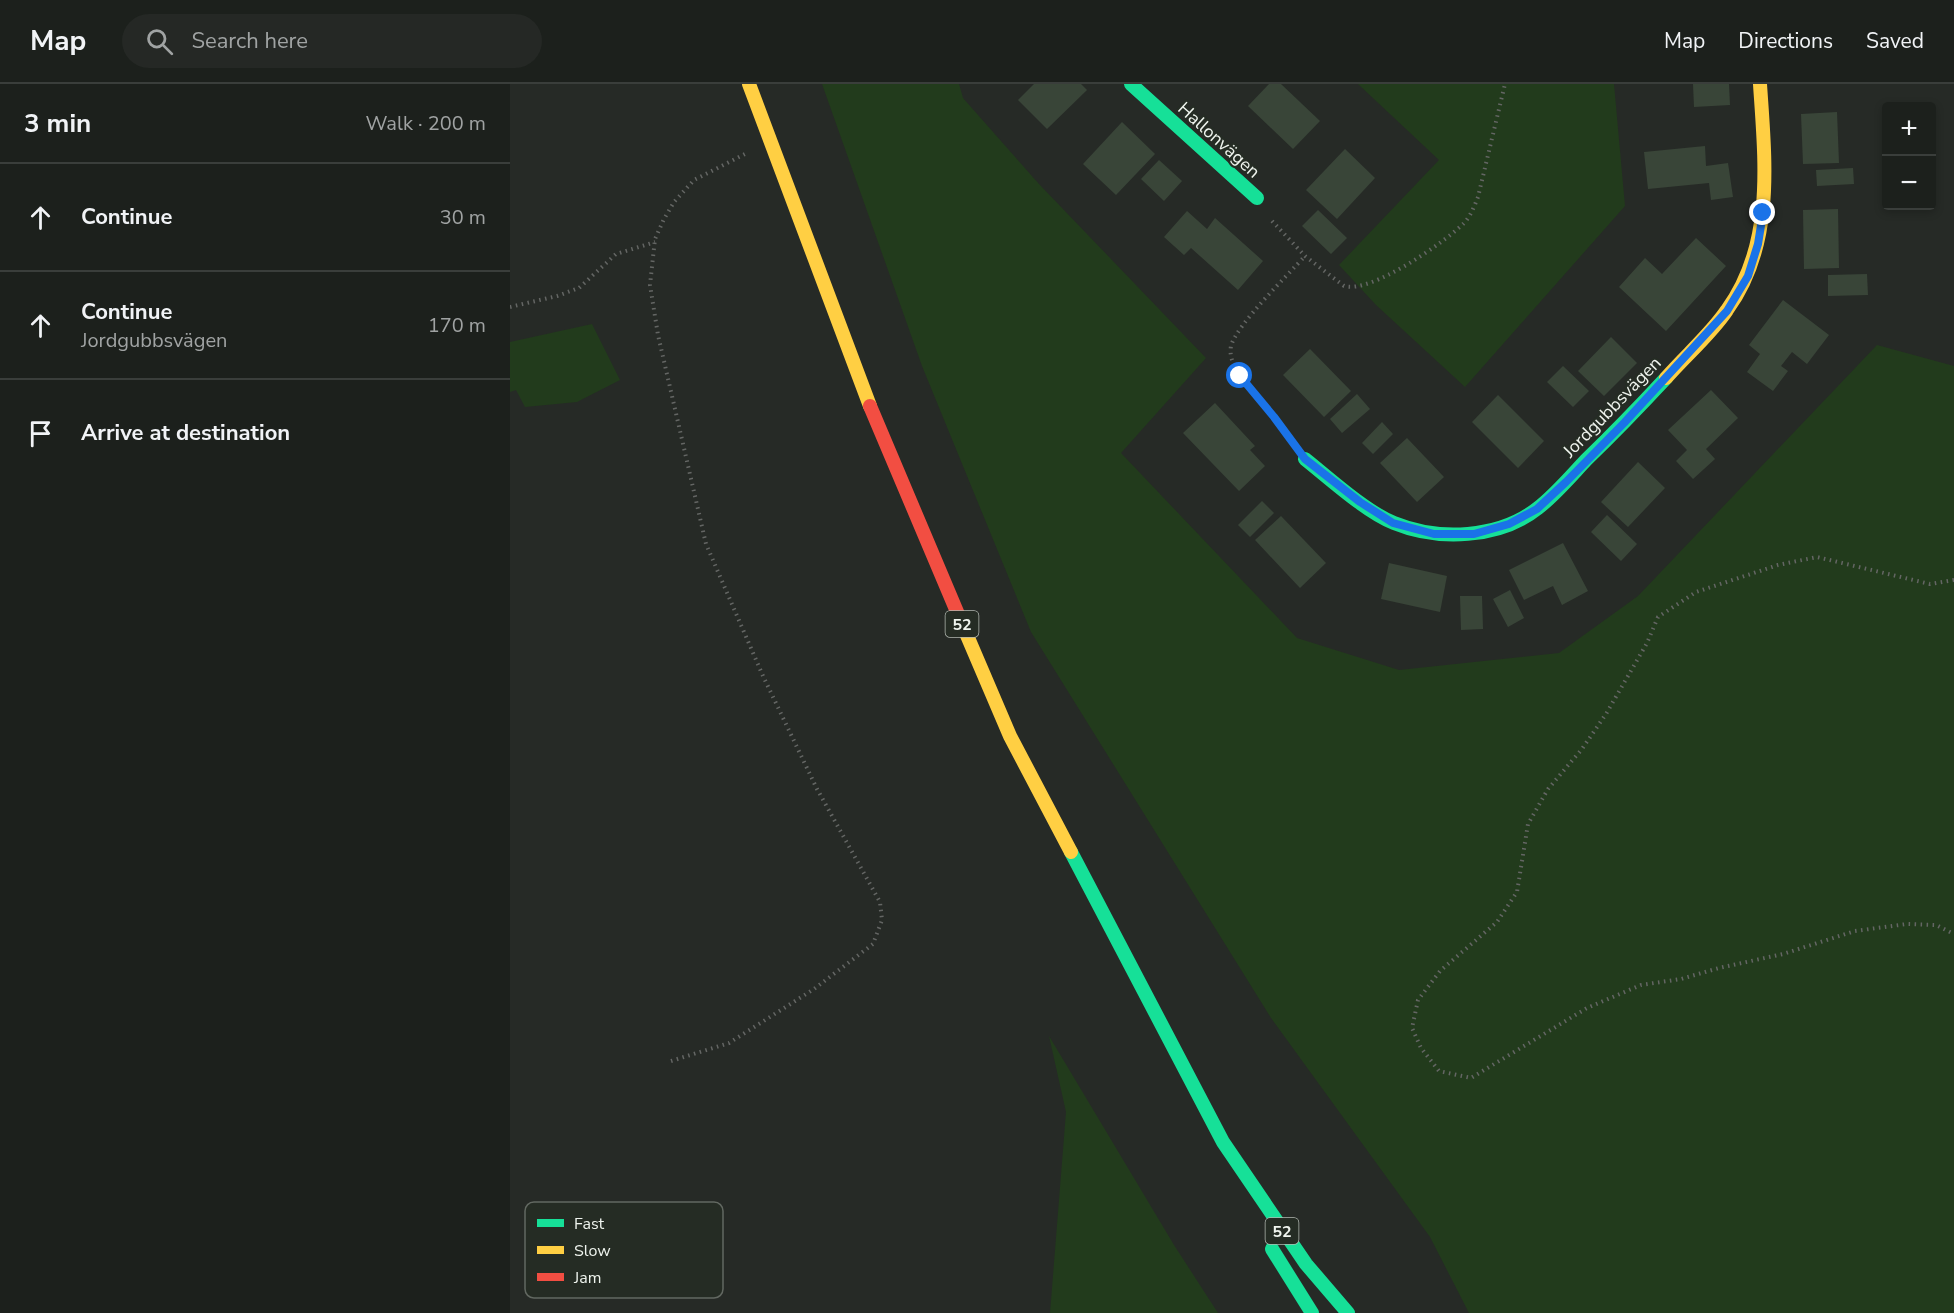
<!DOCTYPE html>
<html lang="en">
<head>
<meta charset="utf-8">
<style>
	:root { --surface:#1c201c; --page:#252825; --text:#f1f3f6; --muted:#a0a3a3; --line:#3a3e3b }
	body { margin:0; font-family:"Nunito Sans",sans-serif; background:var(--page); color:var(--text) }
	.controls { position:absolute; right:18px; top:18px; display:grid; overflow:hidden; border-radius:6px; box-shadow:0 3px 9px #0003 }
	.controls button { width:54px; height:54px; display:grid; place-items:center; padding:0; border:0; border-bottom:2px solid var(--line); background:var(--surface); color:var(--text); font:30px sans-serif }
	.stop { position:absolute; width:18px; height:18px; margin:-14px; border:4px solid #1a73e8; border-radius:50%; background:#fff }
	.stop.end { background:#1a73e8; border-color:#fff; box-shadow:0 2px 6px #0008 }
	.list { margin:0; padding:0; list-style:none }
	h2 { display:flex; justify-content:space-between; align-items:center; height:78px; margin:0; padding:0 24px; font-size:26px }
	h2 small { font-size:20px; font-weight:400; color:var(--muted) }
	.list li { display:grid; grid-template-columns:39px 1fr auto; gap:18px; align-items:center; box-sizing:border-box; height:108px; padding:0 24px; border-top:2px solid var(--line) }
	.list b { display:block; font-size:22px; white-space:nowrap }
	.list p { margin:0; font-size:20px; white-space:nowrap; color:var(--muted) }
	.list em { font-size:20px; font-style:normal; color:var(--muted) }
	.icon { flex:none; width:33px; height:33px; fill:none; stroke:currentColor; stroke-width:2; stroke-linecap:round; stroke-linejoin:round }
	.map { position:relative; flex:none; width:1444px; height:1229px; overflow:hidden }
	header { display:flex; align-items:center; gap:36px; box-sizing:border-box; height:84px; padding:0 30px; background:var(--surface); border-bottom:2px solid var(--line) }
	header strong { font-size:28px }
	nav { display:flex; gap:33px; margin-inline-start:auto; font-size:21px }
	.search { width:420px; height:54px; background:var(--page); display:flex; align-items:center; gap:15px; box-sizing:border-box; padding:0 21px; border-radius:33px; color:var(--muted); font-size:22px }
	main { display:flex }
	aside { flex:1; background:var(--surface) }
	.map>svg:first-child { display:block }
	.green { fill:#223b1c }
	.building { fill:#394538 }
	.lines { fill:none; stroke-linecap:round; stroke-linejoin:round }
	.path { stroke:#646664; stroke-width:4; stroke-dasharray:1.5 4.5; stroke-linecap:butt }
	.fast { stroke:#16e098; stroke-width:14 }
	.slow { stroke:#ffcf43; stroke-width:14 }
	.jam { stroke:#f24e42; stroke-width:14 }
	.route { stroke:#1a73e8; stroke-width:8 }
	.labels { text-anchor:middle; stroke-width:4.5; stroke-linejoin:round; paint-order:stroke }
	.shield { fill:#252c24; stroke:#b2b8b1; stroke-width:1.5 }
	.shield-label { font-size:16px; font-weight:bold; fill:#eff4ee }
	.street-label { font-size:18px; fill:#eff4ee; stroke:#252c24 }
	.key { fill:#252c24; stroke:#626861; stroke-width:1.5 }
	.key-label { font-size:16px; fill:#eff4ee }
</style>
</head>
<body>
<header>
<strong>Map</strong>
<div class="search"><svg class="icon" aria-label="search" viewBox="0 0 24 24"><circle cx="10" cy="10" r="6"/><path d="M15 15l6 6"/></svg>Search here</div>
<nav><a>Map</a><a>Directions</a><a>Saved</a></nav>
</header>
<main>
<aside>
<h2>3 min<small>Walk · 200 m</small></h2>
<ul class="list">
<li><svg class="icon" aria-label="ahead" viewBox="0 0 24 24"><path d="M12 20V5M6 11l6-6 6 6"/></svg><div><b>Continue</b></div><em>30 m</em></li>
<li><svg class="icon" aria-label="ahead" viewBox="0 0 24 24"><path d="M12 20V5M6 11l6-6 6 6"/></svg><div><b>Continue</b><p>Jordgubbsvägen</p></div><em>170 m</em></li>
<li><svg class="icon" aria-label="arrive" viewBox="0 0 24 24"><path d="M6 21V4h12l-3 4 3 4H6"/></svg><div><b>Arrive at destination</b></div></li>
</ul>
</aside>
<div class="map">
<svg width="1444" height="1229" viewBox="0 0 1444 1229">
	<rect width="100%" height="100%" fill="#262a26"/>
	<!-- green -->
	<g class="green">
		<polygon points="312,0 449,0 453,14 529,100 696,274 611,369 787,554 889,586 1049,569 1128,512 1367,261 1444,282 1444,1229 959,1229 920,1153 761,934 521,548 412,282"/>
		<polygon points="848,0 1104,0 1115,122 955,303 866,221 829,181 929,76"/>
		<polygon points="82,240 110,296 67,318 15,323 6,306 0,308 0,258"/>
		<polygon points="539,952 664,1161 708,1229 540,1229 556,1028"/>
	</g>
	<!-- building -->
	<g class="building">
		<polygon points="524,0 571,0 577,6 537,45 508,16"/>
		<polygon points="759,0 771,0 810,37 783,65 738,22"/>
		<polygon points="1183,0 1219,0 1220,21 1184,23"/>
		<polygon points="1327,28 1329,79 1293,80 1291,30"/>
		<polygon points="612,38 645,70 606,111 573,80"/>
		<polygon points="1195,62 1196,82 1218,79 1223,113 1201,116 1199,99 1138,105 1134,68"/>
		<polygon points="835,65 865,94 827,135 796,106"/>
		<polygon points="649,76 672,97 654,117 631,95"/>
		<polygon points="1343,84 1344,100 1307,102 1306,86"/>
		<polygon points="1328,125 1329,184 1294,185 1293,126"/>
		<polygon points="808,126 837,154 821,170 792,142"/>
		<polygon points="677,127 697,145 705,134 753,177 728,206 681,164 674,171 654,153"/>
		<polygon points="1186,154 1216,182 1156,247 1109,203 1135,174 1152,190"/>
		<polygon points="1357,190 1358,211 1318,212 1318,191"/>
		<polygon points="1273,216 1319,251 1297,280 1282,268 1271,282 1278,287 1263,307 1237,288 1250,270 1239,261"/>
		<polygon points="1101,253 1127,279 1094,312 1068,287"/>
		<polygon points="800,265 841,307 814,333 773,291"/>
		<polygon points="1053,282 1079,307 1063,323 1037,298"/>
		<polygon points="1201,306 1228,334 1196,365 1205,375 1183,395 1166,377 1177,366 1158,346"/>
		<polygon points="847,310 860,325 832,349 820,335"/>
		<polygon points="988,311 1034,357 1008,384 962,338"/>
		<polygon points="705,319 745,362 740,366 755,382 729,407 673,349"/>
		<polygon points="872,338 883,350 863,370 852,359"/>
		<polygon points="897,354 934,393 907,418 870,379"/>
		<polygon points="1128,378 1155,404 1118,443 1091,418"/>
		<polygon points="752,417 764,429 740,453 728,441"/>
		<polygon points="1097,431 1127,460 1111,477 1081,448"/>
		<polygon points="771,432 816,479 790,504 745,456"/>
		<polygon points="1053,459 1078,507 1052,521 1043,502 1014,516 999,486"/>
		<polygon points="879,479 937,492 930,528 871,515"/>
		<polygon points="1000,506 1014,534 998,543 983,515"/>
		<polygon points="950,512 972,512 973,545 951,546"/>
	</g>
	<g class="lines">
		<!-- path -->
		<g class="path">
			<path d="M762,137L795,172L834,202C860,210 932,160 952,141C960,134 964,123 968,113L995,0"/>
			<polyline points="0,223 47,212 69,204 106,170 145,158"/>
			<path d="M779,353L730,292C724,282 719,273 721,262C727,240 778,191 795,172"/>
			<polyline points="1444,496 1420,500 1307,473 1268,481 1186,508 1148,533 1137,559 1096,630 1072,665 1038,705 1018,740 1007,808 987,838 930,887 908,916 902,944 911,964 929,987 961,994 1077,924 1131,901 1171,895 1209,884 1273,870 1345,847 1397,840 1426,841 1444,850"/>
			<polyline points="161,977 219,959 304,905 363,860 372,836 370,818 307,705 253,592 196,460 148,251 140,201 145,155 154,135 164,118 184,96 235,70"/>
		</g>
		<!-- fast -->
		<g class="fast">
			<polyline points="621,0 747,114"/>
			<path d="M795,375C819,394 856,428 884,439C928,457 989,455 1028,424C1045,411 1061,392 1076,376C1104,349 1130,322 1156,294"/>
			<polyline points="561,768 713,1058 796,1180 838,1229"/>
			<polyline points="762,1165 802,1229"/>
		</g>
		<!-- slow -->
		<g class="slow">
			<polyline points="239,0 360,322"/>
			<path d="M1156,294C1175,272 1201,250 1217,226C1265,160 1255,77 1250,0"/>
			<polyline points="453,542 500,652 561,768"/>
		</g>
		<!-- jam -->
		<polyline class="jam" points="360,322 453,542"/>
	</g>
	<g class="lines">
		<!-- route -->
		<polyline class="route" points="730,292 764,333 795,375 850,418 883,439 924,450 964,450 999,440 1027,425 1056,398 1114,339 1217,227 1238,192 1248,160 1253,129"/>
	</g>
	<g class="labels">
		<!-- shield labels -->
		<g class="shield">
			<rect x="435.5" y="527" width="33" height="26" rx="4.5"/>
			<rect x="755.5" y="1134" width="33" height="26" rx="4.5"/>
		</g>
		<g class="shield-label">
			<text x="452" y="546">52</text>
			<text x="772" y="1153">52</text>
		</g>
		<!-- street labels -->
		<g class="street-label">
			<text transform="translate(709 56) rotate(42)" y="6">Hallonvägen</text>
			<text transform="translate(1102 323) rotate(-46)" y="6">Jordgubbsvägen</text>
		</g>
	</g>
	<!-- legend -->
	<rect x="15" y="1118" width="198" height="96" rx="9" class="key"/>
	<rect x="27" y="1135" width="27" height="8" fill="#16e098"/>
	<rect x="27" y="1162" width="27" height="8" fill="#ffcf43"/>
	<rect x="27" y="1189" width="27" height="8" fill="#f24e42"/>
	<g class="key-label">
		<text x="64" y="1145">Fast</text>
		<text x="64" y="1172">Slow</text>
		<text x="64" y="1199">Jam</text>
	</g>
</svg>
<div class="controls">
<button>+</button>
<button>−</button>
</div>
<div class="stop" style="left:730px;top:292px"></div>
<div class="stop end" style="left:1253px;top:129px"></div>
</div>
</main>
</body>
</html>
